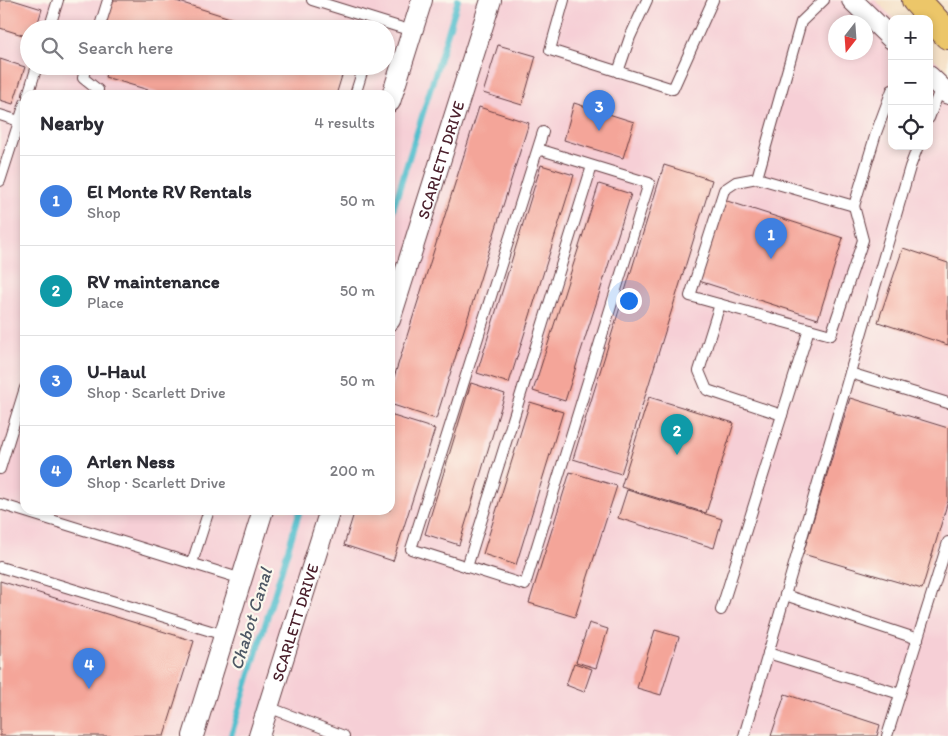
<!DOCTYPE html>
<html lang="en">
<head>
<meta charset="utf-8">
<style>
	:root { --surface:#fff; --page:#f2f2f3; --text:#2b2b33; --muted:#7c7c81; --line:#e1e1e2; --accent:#b45309 }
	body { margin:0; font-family:Itim,sans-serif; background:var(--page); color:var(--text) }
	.controls { position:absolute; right:15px; top:15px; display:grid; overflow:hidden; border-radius:10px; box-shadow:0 2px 8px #0003 }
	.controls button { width:45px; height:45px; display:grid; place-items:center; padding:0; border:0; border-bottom:1px solid var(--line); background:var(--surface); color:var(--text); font:25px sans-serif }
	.compass { position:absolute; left:828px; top:15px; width:45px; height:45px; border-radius:50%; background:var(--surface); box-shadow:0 2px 8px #0003; rotate:197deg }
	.you { position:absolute; left:628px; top:300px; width:18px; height:18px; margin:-12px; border:4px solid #fff; border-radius:50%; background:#1a73e8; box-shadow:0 0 0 8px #1a73e833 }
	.badge { display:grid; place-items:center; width:32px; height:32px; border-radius:50%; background:var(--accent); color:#fff; font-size:16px; font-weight:700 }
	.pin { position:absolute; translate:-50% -41px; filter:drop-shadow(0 1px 2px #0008) }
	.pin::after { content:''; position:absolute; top:26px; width:18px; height:15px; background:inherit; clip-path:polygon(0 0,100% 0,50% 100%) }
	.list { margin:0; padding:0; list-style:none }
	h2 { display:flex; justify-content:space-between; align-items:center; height:65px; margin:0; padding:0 20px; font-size:21px }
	h2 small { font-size:16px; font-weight:400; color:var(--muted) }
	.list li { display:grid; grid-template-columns:32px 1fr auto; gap:15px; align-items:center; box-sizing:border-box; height:90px; padding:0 20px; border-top:1px solid var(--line) }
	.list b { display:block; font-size:19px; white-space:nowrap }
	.list p { margin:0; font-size:16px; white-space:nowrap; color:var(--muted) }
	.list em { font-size:16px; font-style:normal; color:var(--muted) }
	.icon { flex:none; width:28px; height:28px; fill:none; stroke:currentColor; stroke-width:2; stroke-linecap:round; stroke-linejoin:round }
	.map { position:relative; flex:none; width:948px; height:736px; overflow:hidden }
	.search { position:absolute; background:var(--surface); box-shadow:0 2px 8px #0003; left:20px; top:20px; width:375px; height:55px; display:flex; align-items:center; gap:12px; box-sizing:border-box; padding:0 18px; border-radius:28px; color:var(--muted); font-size:19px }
	.panel { position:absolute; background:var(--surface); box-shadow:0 2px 8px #0003; left:20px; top:90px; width:375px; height:425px; border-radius:15px }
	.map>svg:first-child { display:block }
	.built { fill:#f6cfd6; fill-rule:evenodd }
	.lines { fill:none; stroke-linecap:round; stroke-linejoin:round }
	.stream { stroke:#53bfce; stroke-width:6 }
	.building { fill:#f4a599 }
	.service-casing { stroke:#643c42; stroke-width:12 }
	.minor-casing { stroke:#643c42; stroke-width:22 }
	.motorway-casing { stroke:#643c42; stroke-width:30 }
	.service { stroke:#fff; stroke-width:10 }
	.minor { stroke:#fff; stroke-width:20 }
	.motorway { stroke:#ecc669; stroke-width:28 }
	.labels { text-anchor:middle; stroke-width:4.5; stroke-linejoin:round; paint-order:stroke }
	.street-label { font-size:16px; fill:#4a1f2b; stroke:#fbf7ec }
	.water-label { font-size:18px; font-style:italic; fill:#4d5764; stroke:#fbf7ec }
</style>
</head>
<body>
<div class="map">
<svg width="948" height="736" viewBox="0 0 948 736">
	<rect width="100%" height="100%" fill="#fbf7ec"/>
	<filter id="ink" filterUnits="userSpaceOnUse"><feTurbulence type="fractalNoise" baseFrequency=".02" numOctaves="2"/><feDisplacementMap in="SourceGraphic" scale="10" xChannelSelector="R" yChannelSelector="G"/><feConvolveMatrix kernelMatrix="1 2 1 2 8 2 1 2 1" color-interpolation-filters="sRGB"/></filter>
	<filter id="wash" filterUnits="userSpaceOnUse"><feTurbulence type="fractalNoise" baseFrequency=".0096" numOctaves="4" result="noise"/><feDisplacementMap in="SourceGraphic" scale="20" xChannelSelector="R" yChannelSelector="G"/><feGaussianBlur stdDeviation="1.12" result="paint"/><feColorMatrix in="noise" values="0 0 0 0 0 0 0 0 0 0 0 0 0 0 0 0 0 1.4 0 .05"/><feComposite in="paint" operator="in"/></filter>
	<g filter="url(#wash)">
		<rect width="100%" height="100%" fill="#f5e1c7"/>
		<!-- built -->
		<path class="built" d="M0,0H875L894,19H892V146H929V54L948,72V736H0ZM836,22H866V52H836ZM29,29H386V66H29ZM25,95H390V510H25Z"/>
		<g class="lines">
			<!-- stream -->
			<g class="stream">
				<polyline points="390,219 458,0"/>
				<polyline points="231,736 300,510"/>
			</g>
		</g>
		<g id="blocks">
			<!-- building -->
			<g class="building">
				<polygon points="0,0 13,0 42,9 36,29 29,29 29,37 0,28"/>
				<polygon points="109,0 173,0 265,29 101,29"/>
				<polygon points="498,45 536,56 522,105 483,93"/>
				<polygon points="0,59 25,67 13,104 0,100"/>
				<polygon points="108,66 345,66 336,95 165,95 105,77"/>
				<polygon points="574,103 634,122 623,158 564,140"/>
				<polygon points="479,107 529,123 436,419 390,404 390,390"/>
				<polygon points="541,165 574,175 509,383 477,373"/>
				<polygon points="664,165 712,180 621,474 573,459"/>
				<polygon points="599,184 631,194 565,401 533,391"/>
				<polygon points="724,200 843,238 818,319 699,281"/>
				<polygon points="903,248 948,263 948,345 878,322"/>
				<polygon points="471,383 505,394 459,545 425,534"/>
				<polygon points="649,397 734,423 706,513 621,487"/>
				<polygon points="850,398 948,428 948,501 922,589 803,554"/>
				<polygon points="530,402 563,412 516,565 483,554"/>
				<polygon points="390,415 435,429 393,561 344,545 355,510 390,510"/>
				<polygon points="570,472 617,486 575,617 529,603"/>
				<polygon points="627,490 722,519 714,548 618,518"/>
				<polygon points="0,581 194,641 164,736 0,736"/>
				<polygon points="589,623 608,629 596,668 576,662"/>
				<polygon points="655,630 679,637 661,695 637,688"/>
				<polygon points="574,663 592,669 584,692 566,685"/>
				<polygon points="785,694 880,725 877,736 771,736"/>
			</g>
		</g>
	</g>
	<g filter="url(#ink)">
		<use href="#blocks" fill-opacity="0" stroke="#643c42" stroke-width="1"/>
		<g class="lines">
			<defs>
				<g id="service">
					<polyline points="312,0 412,31"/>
					<polyline points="564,0 550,50 673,89 713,0"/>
					<polyline points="824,0 801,22 757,178 854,206 876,133 892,90"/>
					<polyline points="49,29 58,0"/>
					<polyline points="99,29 108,0"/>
					<polyline points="86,66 83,78 98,90 96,95"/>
					<polyline points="618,72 630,37 647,0"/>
					<polyline points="28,95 37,66"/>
					<polyline points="355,95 364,66"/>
					<polyline points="0,115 19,121"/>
					<polyline points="929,118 941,87"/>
					<polyline points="538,149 649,183 525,585 411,549 543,132"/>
					<polyline points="757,178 736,182 724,190 690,296 831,335 863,240 854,206"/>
					<polyline points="0,181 25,103"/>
					<polyline points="720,304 699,371 707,390 782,415 809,329"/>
					<polyline points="850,373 948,403"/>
					<polyline points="0,469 25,388"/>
					<polyline points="0,504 242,579"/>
					<polyline points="192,563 209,510"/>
					<polyline points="0,567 224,635"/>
					<polyline points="467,567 592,166"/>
					<polyline points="785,595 918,639"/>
					<polyline points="721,610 782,415"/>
					<polyline points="768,653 900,694"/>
					<polyline points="268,707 344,736"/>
					<polyline points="744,736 910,167 918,146"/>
					<polyline points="887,736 948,542"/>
				</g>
				<g id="minor">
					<polyline points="852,0 892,39"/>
					<polyline points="929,76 948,94"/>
					<polyline points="390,102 422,0"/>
					<path id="s1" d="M390,320L491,0"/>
					<polyline points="193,736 263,510"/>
					<path id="s2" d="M259,736L330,510"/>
				</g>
				<polyline id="motorway" points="916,0 948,35"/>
			</defs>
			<!-- service casing -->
			<use href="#service" class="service-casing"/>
			<!-- minor casing -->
			<use href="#minor" class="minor-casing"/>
			<!-- motorway casing -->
			<use href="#motorway" class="motorway-casing"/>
			<!-- service -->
			<use href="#service" class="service"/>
			<!-- minor -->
			<use href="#minor" class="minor"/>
			<!-- motorway -->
			<use href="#motorway" class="motorway"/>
		</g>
	</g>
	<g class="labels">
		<!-- street labels -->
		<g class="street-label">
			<text dy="6" stroke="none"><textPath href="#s1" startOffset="168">SCARLETT DRIVE</textPath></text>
			<text dy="6" stroke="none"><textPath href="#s2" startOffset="119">SCARLETT DRIVE</textPath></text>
		</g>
		<!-- water labels -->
		<g class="water-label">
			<text transform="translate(251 619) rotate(-73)" y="6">Chabot Canal</text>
		</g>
	</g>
</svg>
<div class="controls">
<button>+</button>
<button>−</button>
<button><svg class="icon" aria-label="locate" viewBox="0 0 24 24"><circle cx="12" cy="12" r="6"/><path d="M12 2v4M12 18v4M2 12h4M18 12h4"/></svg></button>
</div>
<svg class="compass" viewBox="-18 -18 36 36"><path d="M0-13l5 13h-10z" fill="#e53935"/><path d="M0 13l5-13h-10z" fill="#7c7c81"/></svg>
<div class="you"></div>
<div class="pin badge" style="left:771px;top:259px;background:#3f7fe0">1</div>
<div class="pin badge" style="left:677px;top:455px;background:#0f9aa8">2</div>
<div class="pin badge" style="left:599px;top:131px;background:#3f7fe0">3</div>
<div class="pin badge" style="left:89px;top:689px;background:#3f7fe0">4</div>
<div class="search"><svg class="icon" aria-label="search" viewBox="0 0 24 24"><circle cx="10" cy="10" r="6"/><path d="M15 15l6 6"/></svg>Search here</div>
<section class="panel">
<h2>Nearby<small>4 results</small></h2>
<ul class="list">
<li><span class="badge" style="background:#3f7fe0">1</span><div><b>El Monte RV Rentals</b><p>Shop</p></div><em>50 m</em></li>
<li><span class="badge" style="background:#0f9aa8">2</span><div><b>RV maintenance</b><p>Place</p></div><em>50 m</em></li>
<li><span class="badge" style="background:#3f7fe0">3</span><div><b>U-Haul</b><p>Shop · Scarlett Drive</p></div><em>50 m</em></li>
<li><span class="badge" style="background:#3f7fe0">4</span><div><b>Arlen Ness</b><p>Shop · Scarlett Drive</p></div><em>200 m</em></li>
</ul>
</section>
</div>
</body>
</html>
